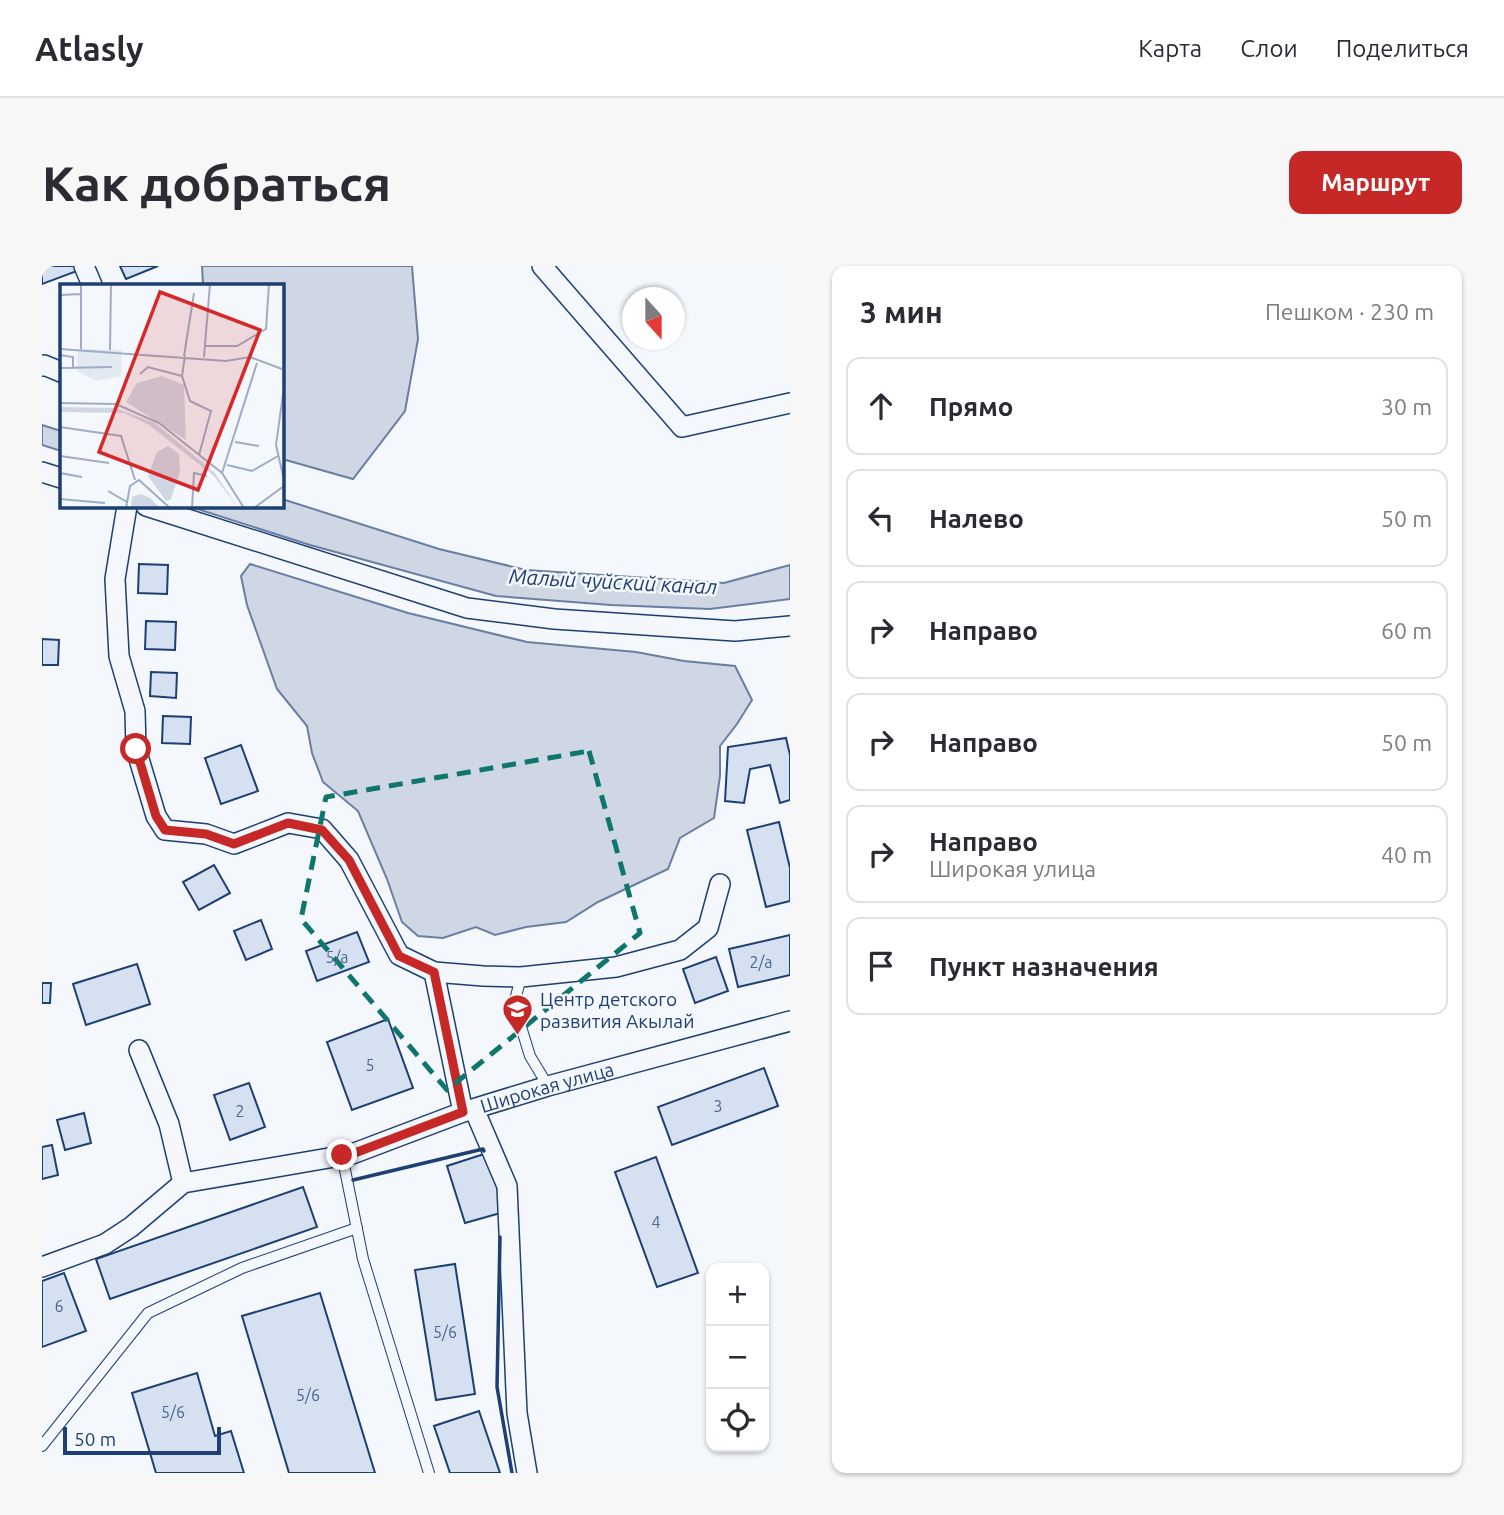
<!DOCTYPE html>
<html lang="ru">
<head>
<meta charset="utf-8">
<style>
	:root { --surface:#fff; --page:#f7f7f7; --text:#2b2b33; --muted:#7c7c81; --line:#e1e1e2; --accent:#c62828 }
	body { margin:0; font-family:Ubuntu,sans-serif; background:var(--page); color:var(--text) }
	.controls { position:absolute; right:21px; bottom:21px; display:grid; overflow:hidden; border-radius:14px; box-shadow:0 2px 5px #0004 }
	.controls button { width:63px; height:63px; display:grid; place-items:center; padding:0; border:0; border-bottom:2px solid var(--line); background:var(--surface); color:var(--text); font:35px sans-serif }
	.compass { position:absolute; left:580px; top:21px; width:63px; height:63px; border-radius:50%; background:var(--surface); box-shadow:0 2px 5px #0004; rotate:159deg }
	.scale { position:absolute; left:21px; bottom:18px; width:158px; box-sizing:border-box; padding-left:7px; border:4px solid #1d3f73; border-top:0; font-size:19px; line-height:24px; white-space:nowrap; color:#1d3f73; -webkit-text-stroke:5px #f4f7fb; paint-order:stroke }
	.stop { position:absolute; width:21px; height:21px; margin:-16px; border:5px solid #c62828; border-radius:50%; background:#fff }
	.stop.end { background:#c62828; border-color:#fff; box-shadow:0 2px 7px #0008 }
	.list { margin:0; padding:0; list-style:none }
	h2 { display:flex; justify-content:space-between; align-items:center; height:91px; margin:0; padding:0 28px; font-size:30px }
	h2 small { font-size:23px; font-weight:400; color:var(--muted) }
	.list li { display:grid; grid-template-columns:46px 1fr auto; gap:21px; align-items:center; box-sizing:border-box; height:98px; margin:0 14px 14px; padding:0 14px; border:2px solid var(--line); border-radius:14px }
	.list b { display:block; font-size:26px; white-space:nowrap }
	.list p { margin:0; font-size:23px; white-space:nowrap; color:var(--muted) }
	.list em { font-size:23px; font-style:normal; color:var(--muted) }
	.icon { flex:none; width:38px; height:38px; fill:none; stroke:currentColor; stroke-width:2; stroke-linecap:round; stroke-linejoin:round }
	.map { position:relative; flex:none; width:748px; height:1207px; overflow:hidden; border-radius:14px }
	header { display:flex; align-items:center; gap:42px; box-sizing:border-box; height:98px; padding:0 35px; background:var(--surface); border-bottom:2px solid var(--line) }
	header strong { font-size:33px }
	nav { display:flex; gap:38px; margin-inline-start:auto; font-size:24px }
	.intro { display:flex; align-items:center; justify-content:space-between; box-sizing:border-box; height:168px; padding:0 42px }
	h1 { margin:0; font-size:49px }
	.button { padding:18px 32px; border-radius:14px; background:var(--accent); color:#fff; font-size:24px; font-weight:700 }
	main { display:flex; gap:42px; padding:0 42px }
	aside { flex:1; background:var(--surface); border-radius:14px; box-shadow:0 2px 5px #0004 }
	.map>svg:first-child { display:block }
	.water { fill:#cfd7e4; stroke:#687fa3; stroke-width:2 }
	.building { fill:#d5e0f0; stroke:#1d3f73; stroke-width:2 }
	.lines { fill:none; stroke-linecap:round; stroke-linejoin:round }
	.service-casing { stroke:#1d3f73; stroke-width:12 }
	.minor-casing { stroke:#1d3f73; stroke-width:22 }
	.service { stroke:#f4f7fb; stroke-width:10 }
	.minor { stroke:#f4f7fb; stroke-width:19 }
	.wall { stroke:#1d3f73; stroke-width:3.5 }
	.route { stroke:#c62828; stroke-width:9 }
	.marked { fill:none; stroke:#0f766e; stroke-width:5; stroke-dasharray:14 9; stroke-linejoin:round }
	.labels { text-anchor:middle; stroke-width:5; stroke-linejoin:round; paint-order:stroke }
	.number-label { font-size:16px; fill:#4b6792 }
	.poi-label { font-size:19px; fill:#1d3f73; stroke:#f4f7fb; text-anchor:start }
	.street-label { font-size:19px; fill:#1d3f73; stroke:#f4f7fb }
	.water-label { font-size:21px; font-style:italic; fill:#1d3f73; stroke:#f4f7fb }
	.inset-road { fill:none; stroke:#9eadc5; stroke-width:2 }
	.view { fill:#d62828; fill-opacity:0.15; stroke:#d62828; stroke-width:3.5 }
	.inset-edge { fill:none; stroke:#1d3f73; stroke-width:3.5 }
</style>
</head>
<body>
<header>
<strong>Atlasly</strong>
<nav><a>Карта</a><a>Слои</a><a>Поделиться</a></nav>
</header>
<div class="intro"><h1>Как добраться</h1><a class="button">Маршрут</a></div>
<main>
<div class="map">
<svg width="748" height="1207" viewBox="0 0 748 1207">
	<rect width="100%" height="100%" fill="#f4f7fb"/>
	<!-- water -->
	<g class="water">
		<polygon points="160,0 370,0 376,73 363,145 311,213 240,193 240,19 161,19"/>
		<polygon points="0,159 19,165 19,185 0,179"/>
		<polygon points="240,233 397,283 484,304 682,317 748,299 748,333 668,343 569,339 454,330 268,279 146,240 240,240"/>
		<polygon points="208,298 366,347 485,376 594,386 642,395 693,400 710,434 695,458 678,480 678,510 672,552 638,572 626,603 556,636 524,656 484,661 453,669 434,661 401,672 376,670 360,656 345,613 316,545 281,516 270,487 265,460 235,423 205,339 199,310"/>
	</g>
	<!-- building -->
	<g class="building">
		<polygon points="0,0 33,0 35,5 0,18"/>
		<polygon points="78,0 116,0 84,13"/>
		<polygon points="97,298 126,299 125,328 96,327"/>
		<polygon points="104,355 134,356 133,384 103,383"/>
		<polygon points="0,373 17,374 16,399 0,399"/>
		<polygon points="109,406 135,407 134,432 108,430"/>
		<polygon points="121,450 149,451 148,478 120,477"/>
		<polygon points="744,472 748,489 748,534 738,537 728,499 708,503 702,537 683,535 686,481"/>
		<polygon points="199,479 216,525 179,538 163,492"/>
		<polygon points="737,556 748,602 748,635 724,641 705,564"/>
		<polygon points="172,599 188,627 157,644 141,616"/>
		<polygon points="219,654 230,683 204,694 192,665"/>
		<polygon points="315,666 327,696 275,715 264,685"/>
		<polygon points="748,669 748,709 696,721 687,683"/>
		<polygon points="674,691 686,725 653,737 641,703"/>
		<polygon points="95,698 108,738 44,759 31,718"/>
		<polygon points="0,717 9,717 8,737 0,737"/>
		<polygon points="346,753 371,822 310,844 285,776"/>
		<polygon points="722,802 736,840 630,879 616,841"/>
		<polygon points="207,817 223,861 188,874 172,829"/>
		<polygon points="42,847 49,877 23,884 15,854"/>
		<polygon points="10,879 16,909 0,913 0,881"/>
		<polygon points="445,887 462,946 423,957 405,900"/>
		<polygon points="614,891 656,1007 615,1021 573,906"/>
		<polygon points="261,921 275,961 68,1033 54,993"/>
		<polygon points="413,998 433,1128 394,1134 373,1004"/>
		<polygon points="22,1007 44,1065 0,1081 0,1015"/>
		<polygon points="278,1027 333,1207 247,1207 200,1050"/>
		<polygon points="155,1107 173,1170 189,1165 202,1207 114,1207 90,1127"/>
		<polygon points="437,1145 458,1207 408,1207 392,1160"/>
	</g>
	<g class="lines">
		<defs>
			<g id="service">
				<polyline points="479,711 472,738 488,790 506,820"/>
				<polyline points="300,889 321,993 387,1207"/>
				<polyline points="0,1180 106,1047 200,1002 315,962"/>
			</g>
			<g id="minor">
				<polyline points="42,0 50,19"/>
				<polyline points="500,0 640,161 748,137"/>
				<polyline points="0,100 2,99 19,106"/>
				<polyline points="0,206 19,212"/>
				<polyline points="85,240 73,313 77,390 93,445 94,483 114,550 123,564 164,568 192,578 246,557 280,563 307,594 357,689 392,706 421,846"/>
				<polyline points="104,240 425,342 512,353 693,365 748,360"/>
				<polyline points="392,706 441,710 479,711 574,701 638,684 666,662 678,618"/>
				<polyline points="97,784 127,858 141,917"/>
				<polyline points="432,843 465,920 475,1147 485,1207"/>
				<path id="s1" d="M0,1001L63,978L89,961L141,917L310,888L421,846L506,820L748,755"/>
			</g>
		</defs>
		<!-- service casing -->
		<use href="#service" class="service-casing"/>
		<!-- minor casing -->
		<use href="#minor" class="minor-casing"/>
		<!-- service -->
		<use href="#service" class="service"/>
		<!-- minor -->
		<use href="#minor" class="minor"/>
		<!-- wall -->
		<g class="wall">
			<polyline points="311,914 441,883 442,885"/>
			<polyline points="458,971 455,1121 470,1207"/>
		</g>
	</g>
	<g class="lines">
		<!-- route -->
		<polyline class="route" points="94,483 114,550 123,564 164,568 192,578 246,557 280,564 307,594 357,690 392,706 421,846 310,888 300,889"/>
	</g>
	<!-- marked area -->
	<path class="marked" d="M547,485L598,667L405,824L259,653L284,531Z"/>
	<!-- icons -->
	<defs>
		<symbol id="school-pin" viewBox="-11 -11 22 30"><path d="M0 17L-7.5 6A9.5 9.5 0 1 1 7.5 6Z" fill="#c62828" stroke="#f4f7fb"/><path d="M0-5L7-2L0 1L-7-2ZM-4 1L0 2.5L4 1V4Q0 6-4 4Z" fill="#fff"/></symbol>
	</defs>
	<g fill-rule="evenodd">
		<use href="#school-pin" x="458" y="726" width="35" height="47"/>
	</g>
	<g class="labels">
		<!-- number labels -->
		<g class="number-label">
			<text x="295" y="697">5/а</text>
			<text x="719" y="702">2/а</text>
			<text x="328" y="805">5</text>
			<text x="676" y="846">3</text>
			<text x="198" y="851">2</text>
			<text x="614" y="962">4</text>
			<text x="17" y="1046">6</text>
			<text x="403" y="1072">5/6</text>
			<text x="266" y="1135">5/6</text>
			<text x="131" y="1152">5/6</text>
		</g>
		<!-- poi labels -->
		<g class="poi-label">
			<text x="498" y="740">Центр детского<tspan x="498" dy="22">развития Акылай</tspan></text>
		</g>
		<!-- street labels -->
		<g class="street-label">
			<text dy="7" stroke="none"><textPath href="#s1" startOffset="544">Широкая улица</textPath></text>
		</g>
		<!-- water labels -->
		<g class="water-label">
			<text transform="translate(571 316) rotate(3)" y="7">Малый чуйский канал</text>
		</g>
	</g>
	<!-- overview -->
	<g transform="translate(18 18)">
		<rect width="224" height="224" fill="#f4f7fb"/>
		<path d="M18,65L62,66L61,92L37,97L17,87Z" fill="#e3e9f0"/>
		<path d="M102,92L124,101L126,156L66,118L77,99ZM0,123L55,124L95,139L155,189L178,224L154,192L89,141L64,129L0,128ZM108,162L119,170L120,188L111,215L106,217L88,192L97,168ZM81,210L90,214L100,224H71L72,213Z" fill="#cfd7e4"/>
		<path class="inset-road" d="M21,0V65M0,11L21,10M145,62H177L206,45L209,0M0,65L166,77L190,73L222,85M50,66L51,0M0,71L13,73V83M124,72L134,9M125,72L122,92L130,117L151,127L139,171M144,73L150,0M0,84L52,83M80,90L88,83L122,92M224,103L216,161L224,196M0,119L56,120L99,139L162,189L184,224M0,143L61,152L75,196M175,158L199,162M0,172L49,179M167,181L192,187L218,172M0,189L22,193M162,189L197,79M48,207L67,218M0,215L45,219M66,224L70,202L79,196L110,224M132,224L134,189L147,192M194,224L224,202"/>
		<path class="view" d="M100,8L200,46L138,206L39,168Z"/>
		<rect width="224" height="224" class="inset-edge"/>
	</g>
</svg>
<div class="controls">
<button>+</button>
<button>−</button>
<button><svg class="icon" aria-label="locate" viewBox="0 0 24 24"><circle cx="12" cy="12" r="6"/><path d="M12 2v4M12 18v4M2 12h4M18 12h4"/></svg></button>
</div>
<svg class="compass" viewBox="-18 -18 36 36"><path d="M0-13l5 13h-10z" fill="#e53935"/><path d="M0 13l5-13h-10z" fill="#7c7c81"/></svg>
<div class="scale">50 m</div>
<div class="stop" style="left:94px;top:483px"></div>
<div class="stop end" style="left:300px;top:889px"></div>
</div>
<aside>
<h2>3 мин<small>Пешком · 230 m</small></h2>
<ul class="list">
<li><svg class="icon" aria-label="ahead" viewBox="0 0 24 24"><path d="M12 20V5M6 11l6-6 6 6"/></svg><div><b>Прямо</b></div><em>30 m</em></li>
<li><svg class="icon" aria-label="left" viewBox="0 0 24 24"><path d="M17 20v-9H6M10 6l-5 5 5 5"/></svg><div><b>Налево</b></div><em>50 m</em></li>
<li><svg class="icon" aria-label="right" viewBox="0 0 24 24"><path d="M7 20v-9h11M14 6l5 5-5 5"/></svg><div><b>Направо</b></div><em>60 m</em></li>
<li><svg class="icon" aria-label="right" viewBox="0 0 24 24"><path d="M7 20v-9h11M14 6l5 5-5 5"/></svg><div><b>Направо</b></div><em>50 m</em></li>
<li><svg class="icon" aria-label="right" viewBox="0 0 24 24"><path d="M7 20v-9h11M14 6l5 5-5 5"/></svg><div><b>Направо</b><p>Широкая улица</p></div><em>40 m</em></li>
<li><svg class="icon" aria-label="arrive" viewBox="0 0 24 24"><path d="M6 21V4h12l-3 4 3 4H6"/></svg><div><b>Пункт назначения</b></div></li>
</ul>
</aside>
</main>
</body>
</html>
